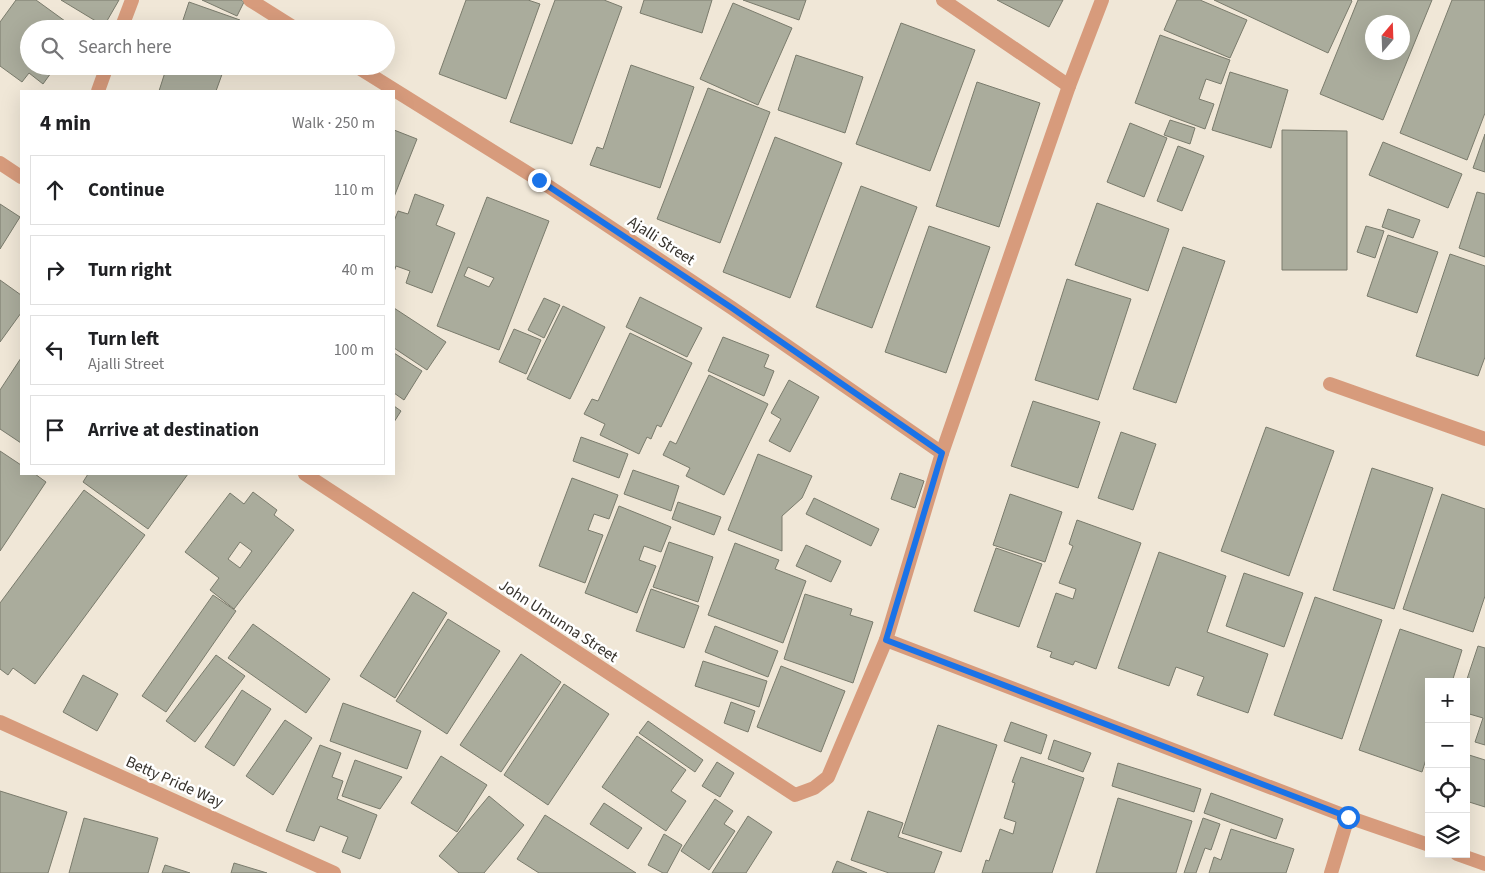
<!DOCTYPE html>
<html lang="en">
<head>
<meta charset="utf-8">
<style>
	:root { --surface:#fff; --page:#f2f2f2; --text:#202124; --muted:#757577; --line:#e0e0e0 }
	body { margin:0; font-family:"Source Sans 3",sans-serif; background:var(--page); color:var(--text) }
	.controls { position:absolute; right:15px; bottom:15px; display:grid; overflow:hidden; border-radius:0px; box-shadow:0 5px 20px #0002 }
	.controls button { width:45px; height:45px; display:grid; place-items:center; padding:0; border:0; border-bottom:1px solid var(--line); background:var(--surface); color:var(--text); font:25px sans-serif }
	.compass { position:absolute; left:1365px; top:15px; width:45px; height:45px; border-radius:50%; background:var(--surface); box-shadow:0 5px 20px #0002; rotate:19deg }
	.stop { position:absolute; width:15px; height:15px; margin:-11px; border:4px solid #1a73e8; border-radius:50%; background:#fff }
	.stop.end { background:#1a73e8; border-color:#fff; box-shadow:0 1px 5px #0008 }
	.list { margin:0; padding:0; list-style:none }
	h2 { display:flex; justify-content:space-between; align-items:center; height:65px; margin:0; padding:0 20px; font-size:21px }
	h2 small { font-size:16px; font-weight:400; color:var(--muted) }
	.list li { display:grid; grid-template-columns:32px 1fr auto; gap:15px; align-items:center; box-sizing:border-box; height:70px; margin:0 10px 10px; padding:0 10px; border:1px solid var(--line); border-radius:0px }
	.list b { display:block; font-size:19px; white-space:nowrap }
	.list p { margin:0; font-size:16px; white-space:nowrap; color:var(--muted) }
	.list em { font-size:16px; font-style:normal; color:var(--muted) }
	.icon { flex:none; width:28px; height:28px; fill:none; stroke:currentColor; stroke-width:2; stroke-linecap:round; stroke-linejoin:round }
	.map { position:relative; flex:none; width:1485px; height:873px; overflow:hidden }
	.search { position:absolute; background:var(--surface); box-shadow:0 5px 20px #0002; left:20px; top:20px; width:375px; height:55px; display:flex; align-items:center; gap:12px; box-sizing:border-box; padding:0 18px; border-radius:28px; color:var(--muted); font-size:19px }
	.panel { position:absolute; background:var(--surface); box-shadow:0 5px 20px #0002; left:20px; top:90px; width:375px; height:385px; border-radius:0px }
	.map>svg:first-child { display:block }
	.building { fill:#aaac9c; stroke:#7a7b6c; fill-rule:evenodd }
	.lines { fill:none; stroke-linecap:round; stroke-linejoin:round }
	.minor { stroke:#d79b7c; stroke-width:14 }
	.route { stroke:#1a73e8; stroke-width:6 }
	.labels { text-anchor:middle; stroke-width:5; stroke-linejoin:round; paint-order:stroke }
	.street-label { font-size:16px; fill:#36322c; stroke:#fff }
</style>
</head>
<body>
<div class="map">
<svg width="1485" height="873" viewBox="0 0 1485 873">
	<rect width="100%" height="100%" fill="#f0e7d7"/>
	<!-- building -->
	<g class="building">
		<polygon points="16,0 36,0 76,29 29,29 29,66 56,66 43,84 29,73 22,82 0,66 0,22"/>
		<polygon points="61,0 119,0 104,26"/>
		<polygon points="202,0 241,0 244,2 237,16"/>
		<polygon points="466,0 528,0 540,4 506,99 439,74"/>
		<polygon points="555,0 604,0 622,7 572,144 510,122"/>
		<polygon points="644,0 712,0 702,33 640,13"/>
		<polygon points="743,0 806,0 799,20"/>
		<polygon points="997,0 1063,0 1049,27"/>
		<polygon points="1177,0 1200,0 1247,20 1230,58 1164,30"/>
		<polygon points="1214,0 1351,0 1352,1 1328,53"/>
		<path d="M1358,0H1432L1383,120L1320,94ZM1372,22H1402V52H1372Z"/>
		<polygon points="1452,0 1485,0 1485,113 1467,160 1400,133"/>
		<polygon points="189,2 240,20 238,29 180,29"/>
		<polygon points="733,3 792,28 758,105 700,79"/>
		<polygon points="901,23 975,50 930,171 856,144"/>
		<polygon points="1160,35 1230,60 1221,84 1206,79 1199,99 1214,104 1205,129 1135,103"/>
		<polygon points="796,55 863,77 845,133 778,110"/>
		<polygon points="631,65 694,87 660,188 590,165 597,147 603,149"/>
		<polygon points="167,66 225,66 216,91 159,91"/>
		<polygon points="1230,72 1288,90 1271,148 1212,130"/>
		<polygon points="977,82 1040,103 999,227 936,206"/>
		<polygon points="708,88 770,112 720,243 657,219"/>
		<polygon points="1170,120 1195,128 1190,144 1164,135"/>
		<polygon points="1130,123 1167,138 1144,197 1107,182"/>
		<polygon points="394,130 417,139 394,197"/>
		<polygon points="1282,130 1347,131 1347,270 1282,270"/>
		<polygon points="1485,134 1485,172 1473,168"/>
		<polygon points="775,137 842,163 790,298 723,272"/>
		<polygon points="1383,142 1462,174 1448,208 1369,175"/>
		<polygon points="1178,146 1204,156 1182,211 1157,201"/>
		<polygon points="861,186 917,207 872,328 816,307"/>
		<polygon points="1477,192 1485,194 1485,257 1459,248"/>
		<polygon points="415,194 444,205 436,225 455,233 432,293 406,283 410,271 396,266 394,272 394,221 398,211 408,214"/>
		<path d="M487,197L549,221L499,350L437,326ZM468,267L494,278L489,287L464,276Z"/>
		<polygon points="1097,203 1169,229 1148,291 1075,265"/>
		<polygon points="0,204 20,217 0,249"/>
		<polygon points="1388,209 1420,220 1413,238 1382,227"/>
		<polygon points="929,226 990,247 946,373 885,352"/>
		<polygon points="1366,226 1384,231 1375,258 1357,252"/>
		<polygon points="1388,235 1438,252 1417,313 1367,296"/>
		<polygon points="1183,247 1225,261 1176,403 1133,389"/>
		<polygon points="1450,254 1485,266 1485,357 1478,376 1416,356"/>
		<polygon points="1067,279 1131,299 1098,400 1035,380"/>
		<polygon points="0,280 21,295 21,313 0,342"/>
		<polygon points="640,297 702,328 687,357 626,327"/>
		<polygon points="544,298 560,305 544,338 528,330"/>
		<polygon points="563,306 605,327 570,399 527,379"/>
		<polygon points="394,308 446,342 427,370 394,348"/>
		<polygon points="514,329 541,340 526,374 499,362"/>
		<polygon points="630,333 692,363 661,427 657,425 651,439 647,437 639,454 600,435 605,424 584,414 592,399 598,401"/>
		<polygon points="723,337 769,355 764,367 774,371 764,396 708,371"/>
		<polygon points="394,353 422,371 404,400 394,393"/>
		<polygon points="21,358 21,443 0,429 0,390"/>
		<polygon points="709,375 768,404 724,495 686,476 690,468 663,455 670,441 676,444"/>
		<polygon points="789,380 819,397 790,452 769,441 781,419 771,413"/>
		<polygon points="1033,401 1100,422 1078,488 1011,466"/>
		<polygon points="394,406 401,411 394,422"/>
		<polygon points="1266,427 1334,451 1289,576 1221,551"/>
		<polygon points="1121,432 1156,444 1133,510 1098,498"/>
		<polygon points="581,437 628,454 619,478 573,461"/>
		<polygon points="0,451 21,465 21,474 35,474 46,482 0,551"/>
		<polygon points="758,454 812,476 802,498 782,516 782,551 728,530"/>
		<polygon points="1372,468 1433,488 1394,609 1333,590"/>
		<polygon points="633,470 679,486 671,511 624,494"/>
		<polygon points="900,473 924,481 915,508 891,499"/>
		<polygon points="88,474 188,474 148,529 83,482"/>
		<polygon points="572,478 618,495 609,519 594,514 588,530 603,535 585,583 539,566"/>
		<polygon points="84,490 145,535 35,684 13,668 8,675 0,669 0,603"/>
		<path d="M253,492L277,510L274,515L294,530L234,609L210,590L219,578L185,552L230,493L244,504ZM240,542L252,551L240,568L228,559Z"/>
		<polygon points="1010,494 1062,512 1045,562 993,545"/>
		<polygon points="1442,494 1485,509 1485,596 1473,632 1403,609"/>
		<polygon points="814,498 879,529 871,546 806,514"/>
		<polygon points="678,502 721,517 714,535 672,519"/>
		<polygon points="619,506 671,527 661,552 644,546 639,560 656,566 637,613 585,593"/>
		<polygon points="1077,520 1141,543 1096,669 1075,661 1073,665 1050,657 1052,652 1037,647 1056,593 1073,599 1076,589 1059,583 1073,546 1069,544"/>
		<polygon points="669,542 713,557 698,602 653,587"/>
		<polygon points="735,543 779,560 775,569 806,581 783,643 708,615"/>
		<polygon points="806,545 841,561 831,582 796,566"/>
		<polygon points="996,548 1042,564 1019,627 974,611"/>
		<polygon points="1159,552 1226,576 1207,632 1268,654 1248,713 1197,695 1204,677 1176,667 1169,686 1118,668"/>
		<polygon points="1244,573 1303,593 1284,647 1226,626"/>
		<polygon points="651,589 699,606 684,648 636,631"/>
		<polygon points="413,592 447,613 395,698 360,676"/>
		<polygon points="805,594 852,609 850,615 873,622 853,683 784,659"/>
		<polygon points="213,595 236,611 166,712 142,696"/>
		<polygon points="1315,597 1382,620 1342,739 1274,715"/>
		<polygon points="448,619 500,651 447,734 396,701"/>
		<polygon points="253,624 330,679 306,713 228,658"/>
		<polygon points="715,626 778,651 768,677 705,652"/>
		<polygon points="1400,629 1462,650 1452,682 1429,682 1429,750 1422,772 1359,750"/>
		<polygon points="1478,646 1485,648 1485,745 1475,742 1483,718 1466,713 1466,682"/>
		<polygon points="521,654 561,682 501,772 460,745"/>
		<polygon points="216,655 245,676 195,742 166,721"/>
		<polygon points="703,661 767,681 759,707 695,686"/>
		<polygon points="781,666 845,691 821,752 757,727"/>
		<polygon points="83,675 118,694 97,731 63,712"/>
		<polygon points="564,684 609,714 548,805 504,775"/>
		<polygon points="242,690 271,709 234,766 205,747"/>
		<polygon points="731,702 755,711 748,732 724,723"/>
		<polygon points="343,703 421,731 407,769 330,741"/>
		<polygon points="285,720 312,738 273,795 246,776"/>
		<polygon points="648,721 703,760 695,772 639,733"/>
		<polygon points="1011,722 1047,735 1041,754 1004,741"/>
		<polygon points="938,725 997,745 961,852 902,833"/>
		<polygon points="637,736 686,770 671,791 686,801 666,831 602,787"/>
		<polygon points="1054,740 1091,753 1083,772 1048,759"/>
		<polygon points="320,745 341,753 332,777 343,781 337,799 377,815 360,859 342,852 348,837 320,826 314,841 286,831"/>
		<polygon points="1466,754 1485,760 1485,807 1466,801"/>
		<polygon points="441,756 487,785 457,832 411,803"/>
		<polygon points="1021,757 1084,778 1052,873 982,873 986,860 989,861 1000,829 1013,834 1016,822 1004,818 1015,783 1012,782"/>
		<polygon points="355,760 402,777 380,809 342,796"/>
		<polygon points="717,762 734,773 720,797 702,786"/>
		<polygon points="1118,763 1201,789 1194,812 1112,786"/>
		<polygon points="0,791 67,812 48,873 0,873"/>
		<polygon points="1211,793 1283,819 1276,839 1204,813"/>
		<polygon points="489,796 524,825 484,873 459,873 439,856"/>
		<polygon points="1118,798 1192,821 1176,873 1096,873"/>
		<polygon points="715,799 733,811 724,824 735,831 709,870 681,851"/>
		<polygon points="604,803 642,828 628,849 590,824"/>
		<polygon points="868,811 903,823 898,837 942,852 934,873 889,873 851,860"/>
		<polygon points="545,815 636,873 539,873 517,859"/>
		<polygon points="748,816 772,832 746,873 712,873"/>
		<polygon points="84,818 158,838 148,873 69,873"/>
		<polygon points="1203,818 1220,824 1211,850 1205,848 1196,873 1184,873"/>
		<polygon points="1231,829 1294,849 1286,873 1209,873 1214,857 1221,860"/>
		<polygon points="664,834 682,845 667,873 663,873 648,865"/>
		<polygon points="837,861 867,873 832,873"/>
		<polygon points="234,863 267,873 231,873"/>
		<polygon points="165,865 190,873 162,873"/>
	</g>
	<g class="lines">
		<!-- minor -->
		<g class="minor">
			<polyline points="250,0 296,29"/>
			<polyline points="943,0 1069,86"/>
			<polyline points="121,29 132,0"/>
			<polyline points="356,66 539,180 732,308 942,453"/>
			<polyline points="98,91 107,66"/>
			<polyline points="0,163 21,177"/>
			<polyline points="1330,384 1485,439"/>
			<polyline points="305,474 795,795 814,788 828,777 886,640 1348,817 1429,845"/>
			<polyline points="886,640 942,453 1069,86 1102,0"/>
			<polyline points="0,722 334,873"/>
			<polyline points="1457,854 1485,864"/>
			<polyline points="1331,873 1348,817"/>
		</g>
	</g>
	<g class="lines">
		<!-- route -->
		<polyline class="route" points="539,180 732,308 942,453 886,640 1348,817"/>
	</g>
	<g class="labels">
		<!-- street labels -->
		<g class="street-label">
			<text transform="translate(662 240) rotate(33)" y="6">Ajalli Street</text>
			<text transform="translate(559 620) rotate(33)" y="6">John Umunna Street</text>
			<text transform="translate(175 781) rotate(24)" y="6">Betty Pride Way</text>
		</g>
	</g>
</svg>
<div class="controls">
<button>+</button>
<button>−</button>
<button><svg class="icon" aria-label="locate" viewBox="0 0 24 24"><circle cx="12" cy="12" r="6"/><path d="M12 2v4M12 18v4M2 12h4M18 12h4"/></svg></button>
<button><svg class="icon" aria-label="layers" viewBox="0 0 24 24"><path d="M12 4l9 5-9 5-9-5zM3 14l9 5 9-5"/></svg></button>
</div>
<svg class="compass" viewBox="-18 -18 36 36"><path d="M0-13l5 13h-10z" fill="#e53935"/><path d="M0 13l5-13h-10z" fill="#757577"/></svg>
<div class="stop" style="left:1348px;top:817px"></div>
<div class="stop end" style="left:539px;top:180px"></div>
<div class="search"><svg class="icon" aria-label="search" viewBox="0 0 24 24"><circle cx="10" cy="10" r="6"/><path d="M15 15l6 6"/></svg>Search here</div>
<section class="panel">
<h2>4 min<small>Walk · 250 m</small></h2>
<ul class="list">
<li><svg class="icon" aria-label="ahead" viewBox="0 0 24 24"><path d="M12 20V5M6 11l6-6 6 6"/></svg><div><b>Continue</b></div><em>110 m</em></li>
<li><svg class="icon" aria-label="right" viewBox="0 0 24 24"><path d="M7 20v-9h11M14 6l5 5-5 5"/></svg><div><b>Turn right</b></div><em>40 m</em></li>
<li><svg class="icon" aria-label="left" viewBox="0 0 24 24"><path d="M17 20v-9H6M10 6l-5 5 5 5"/></svg><div><b>Turn left</b><p>Ajalli Street</p></div><em>100 m</em></li>
<li><svg class="icon" aria-label="arrive" viewBox="0 0 24 24"><path d="M6 21V4h12l-3 4 3 4H6"/></svg><div><b>Arrive at destination</b></div></li>
</ul>
</section>
</div>
</body>
</html>
